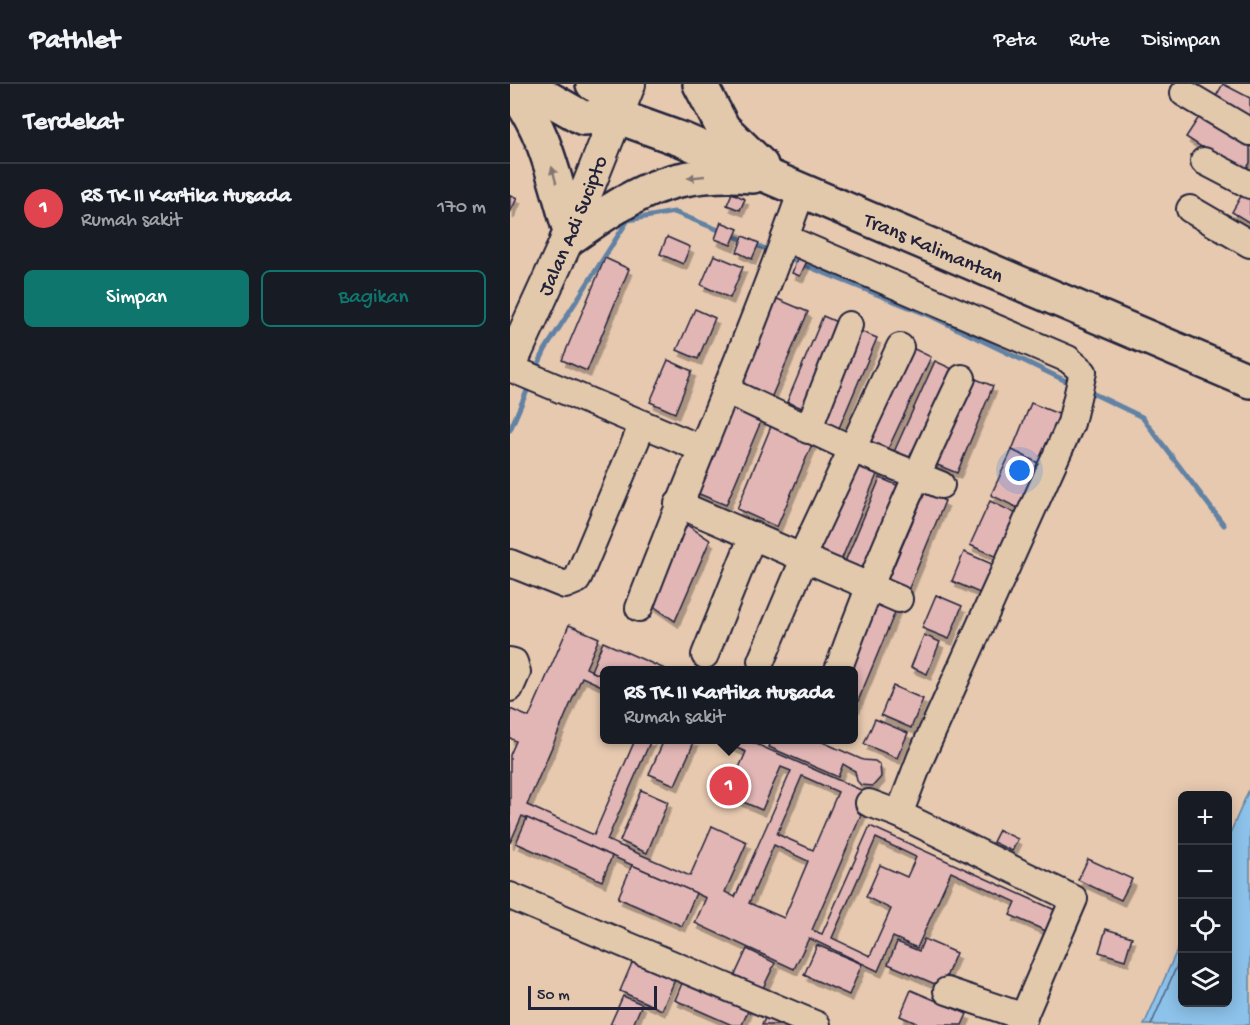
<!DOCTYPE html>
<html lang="id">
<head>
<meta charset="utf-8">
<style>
	:root { --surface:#171b24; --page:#242831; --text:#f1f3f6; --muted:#9ea1a6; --line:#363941; --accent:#0f766e }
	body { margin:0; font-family:"Gochi Hand",sans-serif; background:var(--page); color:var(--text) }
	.controls { position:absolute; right:18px; bottom:18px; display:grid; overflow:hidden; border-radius:9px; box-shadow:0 3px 15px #0003 }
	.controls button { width:54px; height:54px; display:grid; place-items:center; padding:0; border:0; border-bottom:2px solid var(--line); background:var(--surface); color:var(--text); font:30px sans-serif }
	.scale { position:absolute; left:18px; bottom:15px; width:129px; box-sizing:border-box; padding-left:6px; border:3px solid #22223b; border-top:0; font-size:16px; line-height:21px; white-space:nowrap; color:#22223b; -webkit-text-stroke:4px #e3c9ab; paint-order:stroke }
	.you { position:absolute; left:510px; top:387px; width:21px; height:21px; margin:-15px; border:4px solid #fff; border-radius:50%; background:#1a73e8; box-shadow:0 0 0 9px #1a73e833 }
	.badge { display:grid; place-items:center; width:39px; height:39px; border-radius:50%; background:var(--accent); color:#fff; font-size:20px; font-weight:700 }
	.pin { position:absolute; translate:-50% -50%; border:3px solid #fff; box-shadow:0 2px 6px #0006 }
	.popup { position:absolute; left:90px; top:582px; width:258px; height:78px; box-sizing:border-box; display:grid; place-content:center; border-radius:9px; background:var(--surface); filter:drop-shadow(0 2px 4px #0005); font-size:20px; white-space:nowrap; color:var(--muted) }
	.popup b { font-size:22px; color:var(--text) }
	.popup::after { content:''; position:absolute; left:50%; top:100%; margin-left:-12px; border:12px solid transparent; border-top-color:var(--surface) }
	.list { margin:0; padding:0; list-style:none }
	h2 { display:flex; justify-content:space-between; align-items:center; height:78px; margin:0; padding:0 24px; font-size:26px }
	h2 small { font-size:20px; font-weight:400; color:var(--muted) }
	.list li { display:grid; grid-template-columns:39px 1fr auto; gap:18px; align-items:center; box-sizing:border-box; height:90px; padding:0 24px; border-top:2px solid var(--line) }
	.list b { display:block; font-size:22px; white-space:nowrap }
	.list p { margin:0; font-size:20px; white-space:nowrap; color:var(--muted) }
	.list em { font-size:20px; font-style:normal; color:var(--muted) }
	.actions { display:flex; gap:12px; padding:18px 24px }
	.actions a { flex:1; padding:14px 0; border:2px solid var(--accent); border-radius:9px; text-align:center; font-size:21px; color:var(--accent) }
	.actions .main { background:var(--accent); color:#fff }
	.icon { flex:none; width:33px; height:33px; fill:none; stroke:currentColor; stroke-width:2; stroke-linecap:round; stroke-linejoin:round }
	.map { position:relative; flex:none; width:740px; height:941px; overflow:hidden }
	header { display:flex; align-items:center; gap:36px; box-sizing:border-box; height:84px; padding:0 30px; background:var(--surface); border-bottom:2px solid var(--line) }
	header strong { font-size:28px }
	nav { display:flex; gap:33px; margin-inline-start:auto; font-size:21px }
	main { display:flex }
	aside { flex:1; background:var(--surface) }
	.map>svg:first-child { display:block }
	.water { fill:#8dc2ea; stroke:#6282a4; stroke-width:1.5 }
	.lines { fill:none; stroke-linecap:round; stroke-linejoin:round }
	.shore { stroke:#4d6281; stroke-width:1.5 }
	.stream { stroke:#6282a4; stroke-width:5 }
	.building { fill:#e2b6b5; stroke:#22223b; stroke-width:1.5; fill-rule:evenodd; filter:url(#shadow) }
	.minor-casing { stroke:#22223b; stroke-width:30 }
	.major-casing { stroke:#22223b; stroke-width:36 }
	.highway-casing { stroke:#22223b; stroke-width:38 }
	.minor { stroke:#e3c9ab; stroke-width:26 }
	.major { stroke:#e3c9ab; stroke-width:32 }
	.highway { stroke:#e3c9ab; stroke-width:33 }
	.oneway { fill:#827673 }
	.labels { text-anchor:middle; stroke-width:4.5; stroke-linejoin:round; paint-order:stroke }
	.street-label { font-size:21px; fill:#22223b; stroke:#e3c9ab }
</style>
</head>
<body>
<header>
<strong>Pathlet</strong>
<nav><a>Peta</a><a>Rute</a><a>Disimpan</a></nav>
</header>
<main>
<aside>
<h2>Terdekat<small></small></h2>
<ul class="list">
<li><span class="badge" style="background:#e0444e">1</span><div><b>RS TK II Kartika Husada</b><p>Rumah sakit</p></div><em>170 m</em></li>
</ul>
<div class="actions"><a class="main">Simpan</a><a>Bagikan</a></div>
</aside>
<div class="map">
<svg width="740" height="941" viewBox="0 0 740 941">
	<defs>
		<filter id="shadow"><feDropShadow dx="3.5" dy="6" stdDeviation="0" flood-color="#0004"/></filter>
	</defs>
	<rect width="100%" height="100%" fill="#e7c9b0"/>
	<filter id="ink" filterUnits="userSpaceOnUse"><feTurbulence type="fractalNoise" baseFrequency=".0167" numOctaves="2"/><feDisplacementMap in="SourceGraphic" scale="12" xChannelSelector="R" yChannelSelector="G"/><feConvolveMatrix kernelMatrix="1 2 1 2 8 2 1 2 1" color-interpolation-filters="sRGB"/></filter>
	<g filter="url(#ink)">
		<!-- water -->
		<polygon class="water" points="740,703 740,941 634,941 672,855 672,918 718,918 718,754"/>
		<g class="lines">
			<!-- shore -->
			<polyline class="shore" points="641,941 672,870"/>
			<!-- stream -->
			<g class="stream">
				<polyline points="282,176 421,232 556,297"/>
				<polyline points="28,281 35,266 118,136 164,128 256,165"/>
				<polyline points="582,309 632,333 714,441"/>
				<polyline points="0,346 17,307"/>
			</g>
		</g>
		<!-- building -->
		<g class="building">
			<polygon points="713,0 740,14 740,44 701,21"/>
			<polygon points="691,30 740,61 740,79 733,90 676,53"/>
			<polygon points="734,107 740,111 740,139 722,128"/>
			<polygon points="222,109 235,115 230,126 217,121"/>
			<polygon points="0,111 7,114 0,129"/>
			<polygon points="211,138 228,145 221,161 205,155"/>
			<polygon points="233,152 249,159 242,175 227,168"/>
			<polygon points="157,153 180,163 173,180 150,170"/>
			<polygon points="204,171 233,183 220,214 191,201"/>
			<polygon points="288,173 297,177 290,192 282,189"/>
			<polygon points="95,174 119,185 77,287 52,276"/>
			<polygon points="265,214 298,228 261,314 230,300"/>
			<polygon points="185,225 205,234 188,275 167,266"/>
			<polygon points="313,232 336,242 300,327 277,318"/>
			<polygon points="345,245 367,254 329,344 308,335"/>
			<polygon points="394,260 421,273 377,367 350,354"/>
			<polygon points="158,276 182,287 165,329 140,318"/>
			<polygon points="425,277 449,288 408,381 383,370"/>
			<polygon points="456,291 483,302 447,389 420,378"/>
			<polygon points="521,319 551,331 530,380 502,366"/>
			<polygon points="218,321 252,335 216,421 182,407"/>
			<polygon points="262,340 303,358 267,443 227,425"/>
			<polygon points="502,366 530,380 510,425 481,411"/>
			<polygon points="339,375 368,388 330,479 301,466"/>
			<polygon points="370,394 394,404 356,495 332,485"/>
			<polygon points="415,408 435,417 397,509 376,500"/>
			<polygon points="480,417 507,430 487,473 460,461"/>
			<polygon points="171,437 200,456 165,537 139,519"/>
			<polygon points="454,468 484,481 472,510 442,497"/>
			<polygon points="365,511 388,521 346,622 344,621 344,586 333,586"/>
			<polygon points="426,511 452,522 439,555 412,544"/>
			<path d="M59,541L89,554L76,584L94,593V603L72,593L17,721L84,751L125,656H141L97,756L180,792L202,742L237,758L215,808L225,813L281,687L271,683L252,726L217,711L236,668L208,656H237L360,710L302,846L312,850L360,742L545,826L536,847L500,831L506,818L441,788L407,864L383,853L368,887L299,854L284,885L185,839L196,814L12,732L0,759V671L6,657L0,654V625L19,633ZM292,692L328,708L303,766L267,750ZM366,754L406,773L397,793L370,781L356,813L381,825L360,872L322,854ZM264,761L298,777L274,834L239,819Z"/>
			<polygon points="414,551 430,558 417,590 401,583"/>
			<polygon points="93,558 157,586 94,586 94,593 81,587"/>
			<polygon points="383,602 413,615 401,644 371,631"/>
			<polygon points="365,635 398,649 387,674 354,660"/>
			<polygon points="154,656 185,656 165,701 139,690"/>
			<polygon points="262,656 308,656 353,676 365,677 370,681 371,693 363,702 351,701 347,697 345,687 333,680 328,693 259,663"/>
			<polygon points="131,706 158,718 137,769 110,757"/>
			<polygon points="17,734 102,772 92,797 6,759"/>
			<polygon points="489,746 508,755 502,767 483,758"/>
			<polygon points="578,775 622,795 611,816 568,796"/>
			<polygon points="122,781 186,809 172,842 108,814"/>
			<polygon points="596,845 622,853 615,876 589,868"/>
			<polygon points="414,855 446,869 432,903 378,880 387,858 409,867"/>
			<polygon points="307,861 352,880 339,911 294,891"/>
			<polygon points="237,865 265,879 253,904 225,891"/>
			<polygon points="125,872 167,891 152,926 110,907"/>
			<polygon points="175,892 240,922 232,941 222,941 165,916"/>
			<polygon points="401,906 457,930 452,941 411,941 390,932"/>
			<polygon points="113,912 132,920 123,941 100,941"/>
			<polygon points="258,927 288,941 252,941"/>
		</g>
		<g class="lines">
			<defs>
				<g id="minor">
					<polyline points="674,9 740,48"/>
					<polyline points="694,77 740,101"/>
					<polyline points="680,125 740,160"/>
					<polyline points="275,154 558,275 573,288 561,339 411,673 389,730 564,815 510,941"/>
					<polyline points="0,284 190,364"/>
					<polyline points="215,306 342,365 431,401"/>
					<polyline points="298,346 339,241"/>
					<polyline points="168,420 389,515"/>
					<polyline points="292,472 390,263"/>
					<polyline points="0,479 55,501 67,496 132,342"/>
					<path d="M129,524C182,384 243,247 292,106"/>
					<polyline points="195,571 243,451"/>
					<polyline points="0,577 4,578 7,588 0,604"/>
					<polyline points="251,577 295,473"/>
					<path d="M328,586C364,486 406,390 452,294"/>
					<polyline points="359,719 389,730"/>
					<polyline points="0,812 307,941"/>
					<polyline points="437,907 514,933"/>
				</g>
				<g id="major">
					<path id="s1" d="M0,281L57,156L119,0"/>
				</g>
				<g id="highway">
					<path id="s2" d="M13,0L73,34L106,32L173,56L740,297"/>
					<polyline points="83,0 91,4 106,32"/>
					<polyline points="190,0 213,44 251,81"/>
					<path d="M0,2C36,45 44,95 60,147"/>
					<path d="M57,156C123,110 158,85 243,92"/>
				</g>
			</defs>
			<!-- minor casing -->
			<use href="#minor" class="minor-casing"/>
			<!-- major casing -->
			<use href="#major" class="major-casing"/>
			<!-- highway casing -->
			<use href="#highway" class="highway-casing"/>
			<!-- minor -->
			<use href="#minor" class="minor"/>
			<!-- major -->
			<use href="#major" class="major"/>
			<!-- highway -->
			<use href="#highway" class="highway"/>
		</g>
		<!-- one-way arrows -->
		<defs><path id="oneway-solid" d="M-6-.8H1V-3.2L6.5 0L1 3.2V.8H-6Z" transform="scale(1.5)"/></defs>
		<g class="oneway">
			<use href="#oneway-solid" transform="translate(44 91) rotate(-105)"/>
			<use href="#oneway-solid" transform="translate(186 93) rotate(174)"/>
		</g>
	</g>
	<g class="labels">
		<!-- street labels -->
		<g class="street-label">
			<text dy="7" stroke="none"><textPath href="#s1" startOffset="153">Jalan Adi Sucipto</textPath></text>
			<text dy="7" stroke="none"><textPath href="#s2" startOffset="446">Trans Kalimantan</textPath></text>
		</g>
	</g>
</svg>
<div class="controls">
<button>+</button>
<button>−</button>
<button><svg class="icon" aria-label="locate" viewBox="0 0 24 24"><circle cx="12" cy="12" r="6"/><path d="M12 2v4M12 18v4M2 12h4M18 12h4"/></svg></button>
<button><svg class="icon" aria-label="layers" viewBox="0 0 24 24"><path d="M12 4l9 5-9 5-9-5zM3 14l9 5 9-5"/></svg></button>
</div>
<div class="scale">50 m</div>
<div class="you"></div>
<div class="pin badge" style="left:219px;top:702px;background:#e0444e">1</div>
<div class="popup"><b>RS TK II Kartika Husada</b>Rumah sakit</div>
</div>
</main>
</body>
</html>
